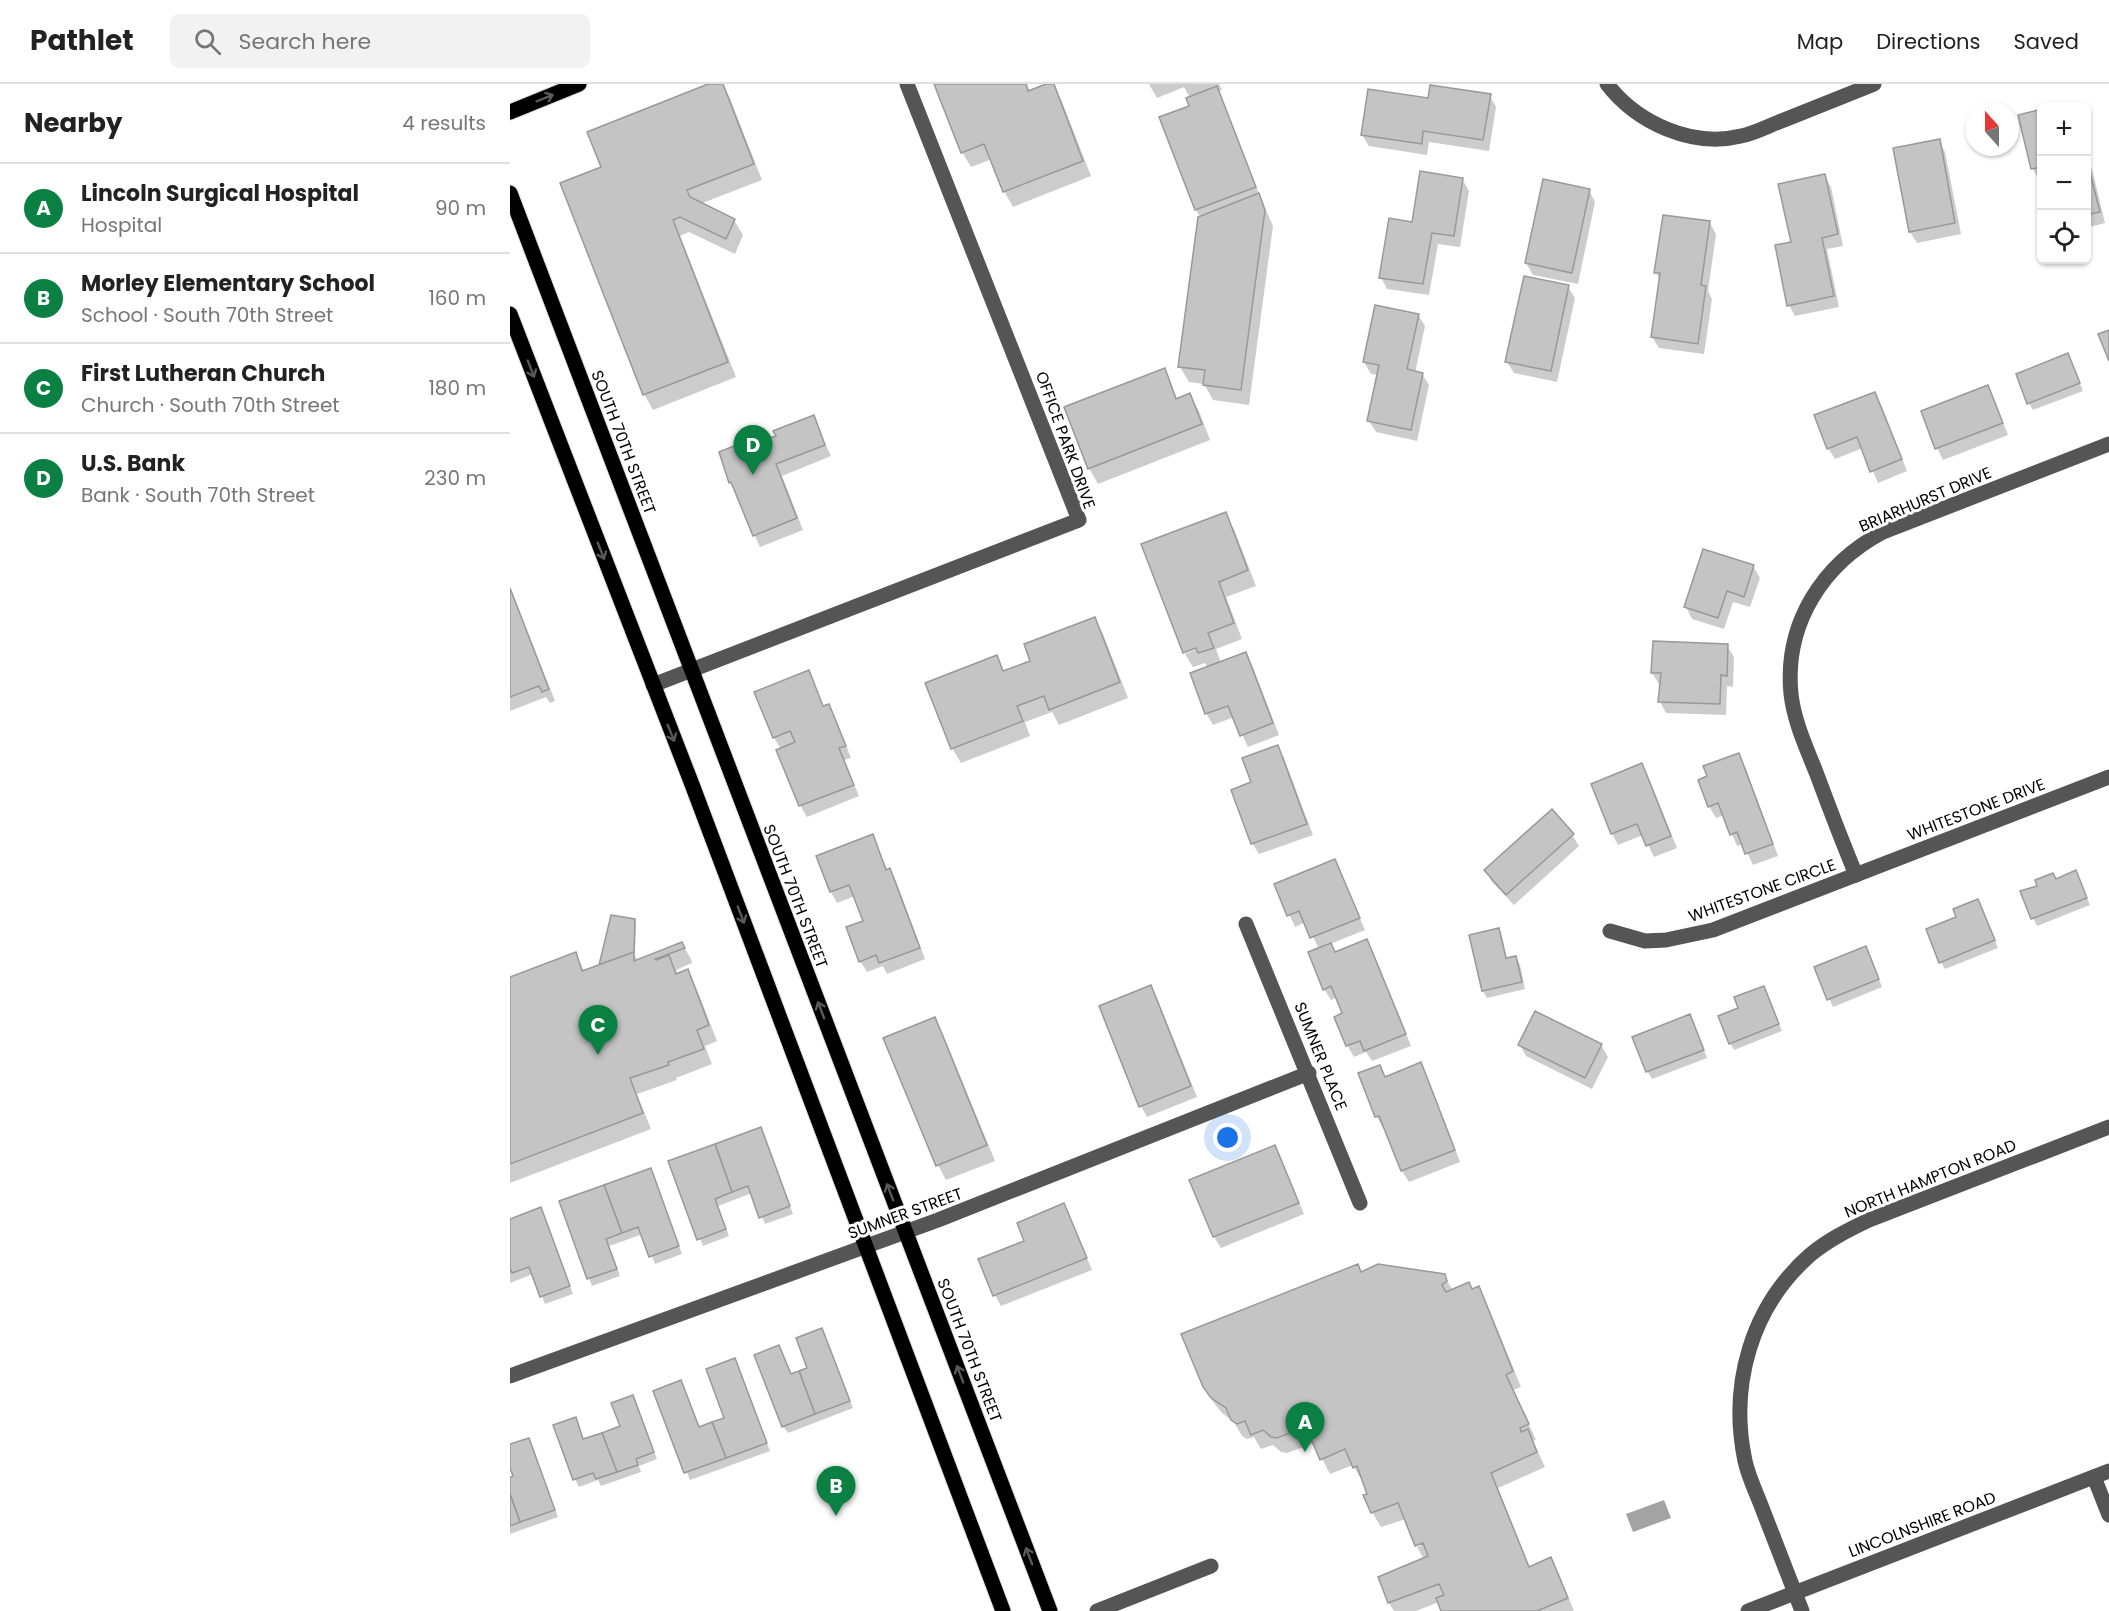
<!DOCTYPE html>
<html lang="en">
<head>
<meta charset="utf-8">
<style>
	:root { --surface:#fff; --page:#f2f2f2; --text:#222; --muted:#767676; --line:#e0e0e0; --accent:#0b8043 }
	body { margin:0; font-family:Poppins,sans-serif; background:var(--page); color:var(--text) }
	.controls { position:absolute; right:18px; top:18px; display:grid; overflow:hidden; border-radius:9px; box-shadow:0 2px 4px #0004 }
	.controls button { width:54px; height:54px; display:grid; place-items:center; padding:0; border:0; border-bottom:2px solid var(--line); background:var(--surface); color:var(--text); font:30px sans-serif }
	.compass { position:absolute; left:1455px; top:18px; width:54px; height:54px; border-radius:50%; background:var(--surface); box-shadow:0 2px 4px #0004; rotate:339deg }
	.you { position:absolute; left:718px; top:1054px; width:21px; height:21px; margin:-15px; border:4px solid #fff; border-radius:50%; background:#1a73e8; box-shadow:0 0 0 9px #1a73e833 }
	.badge { display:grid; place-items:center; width:39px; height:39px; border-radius:50%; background:var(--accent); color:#fff; font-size:20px; font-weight:700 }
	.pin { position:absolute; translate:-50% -50px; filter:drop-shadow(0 2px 3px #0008) }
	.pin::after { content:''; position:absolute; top:32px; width:21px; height:18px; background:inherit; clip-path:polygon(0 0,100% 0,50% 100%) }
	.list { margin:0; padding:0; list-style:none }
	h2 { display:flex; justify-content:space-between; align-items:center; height:78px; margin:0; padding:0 24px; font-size:26px }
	h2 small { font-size:20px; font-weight:400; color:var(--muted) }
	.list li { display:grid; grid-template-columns:39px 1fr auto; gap:18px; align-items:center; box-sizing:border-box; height:90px; padding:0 24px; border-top:2px solid var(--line) }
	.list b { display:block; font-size:22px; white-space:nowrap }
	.list p { margin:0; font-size:20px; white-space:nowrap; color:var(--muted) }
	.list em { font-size:20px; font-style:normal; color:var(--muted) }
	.icon { flex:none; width:33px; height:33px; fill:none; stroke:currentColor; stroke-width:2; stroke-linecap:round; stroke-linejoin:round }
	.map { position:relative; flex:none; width:1599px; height:1527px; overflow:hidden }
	header { display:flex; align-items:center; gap:36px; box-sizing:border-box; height:84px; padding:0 30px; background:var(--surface); border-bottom:2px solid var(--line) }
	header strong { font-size:28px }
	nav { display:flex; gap:33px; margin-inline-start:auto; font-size:21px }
	.search { width:420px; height:54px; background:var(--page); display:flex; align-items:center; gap:15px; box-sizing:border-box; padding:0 21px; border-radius:9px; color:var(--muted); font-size:22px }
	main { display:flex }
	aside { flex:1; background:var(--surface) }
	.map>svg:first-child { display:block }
	.water { fill:#a3a3a3 }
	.shadow { fill:#0003 }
	.building { fill:#c4c4c4; stroke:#999; stroke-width:1.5 }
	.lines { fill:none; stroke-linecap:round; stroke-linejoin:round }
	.major-casing { stroke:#dbdbdb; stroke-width:17 }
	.minor { stroke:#555; stroke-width:15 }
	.major { stroke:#000; stroke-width:15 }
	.oneway { stroke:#595959 }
	.labels { text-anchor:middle; stroke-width:6; stroke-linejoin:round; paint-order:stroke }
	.street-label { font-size:16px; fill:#000; stroke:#fff }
</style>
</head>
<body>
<header>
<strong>Pathlet</strong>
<div class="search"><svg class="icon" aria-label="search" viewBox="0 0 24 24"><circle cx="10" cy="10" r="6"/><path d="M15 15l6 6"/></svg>Search here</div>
<nav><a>Map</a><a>Directions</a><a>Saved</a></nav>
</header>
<main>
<aside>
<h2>Nearby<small>4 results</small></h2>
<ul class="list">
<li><span class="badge">A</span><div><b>Lincoln Surgical Hospital</b><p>Hospital</p></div><em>90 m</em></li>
<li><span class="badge">B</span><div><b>Morley Elementary School</b><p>School · South 70th Street</p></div><em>160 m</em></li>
<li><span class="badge">C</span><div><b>First Lutheran Church</b><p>Church · South 70th Street</p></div><em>180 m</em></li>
<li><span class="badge">D</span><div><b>U.S. Bank</b><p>Bank · South 70th Street</p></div><em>230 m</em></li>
</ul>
</aside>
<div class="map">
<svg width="1599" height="1527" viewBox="0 0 1599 1527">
	<rect width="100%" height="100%" fill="#fff"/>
	<!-- water -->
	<polygon class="water" points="1154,1416 1161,1434 1123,1448 1116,1430"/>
	<!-- shadow -->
	<g class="shadow">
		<polygon points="202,0 212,0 219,12 252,96 190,120 224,136 233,151 225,170 179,148 170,152 226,293 143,326 134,310 93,84"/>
		<polygon points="426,0 517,0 520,8 542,0 551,15 581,92 503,123 494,107 482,75 461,83 452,68"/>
		<polygon points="639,0 709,0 712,6 709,7 751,115 763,142 739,321 703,316 694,300 679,298 670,283 690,133 686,126 681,23 679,12 674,3 647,14"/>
		<polygon points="980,12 986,23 979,67 919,58 917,71 859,62 852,51 919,15"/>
		<polygon points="1532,26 1532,96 1529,96 1523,85 1510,32"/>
		<polygon points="1429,57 1435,68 1451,150 1407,159 1400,148"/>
		<polygon points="1576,75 1582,85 1595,139 1576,144"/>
		<polygon points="1314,91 1321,103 1333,162 1317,165 1329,223 1285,232 1279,221 1282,159"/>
		<polygon points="952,95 959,107 950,163 928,160 919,211 877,205 871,193 903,139"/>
		<polygon points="1079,106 1085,118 1068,200 1023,191 1016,179"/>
		<polygon points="1200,139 1206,150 1198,207 1202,215 1194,270 1149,264 1142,253 1150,197 1146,188"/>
		<polygon points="1058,203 1065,214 1047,298 1004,289 997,278"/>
		<polygon points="908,231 915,242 905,289 912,290 919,301 907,357 866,348 859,337 868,291 861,290 854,278"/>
		<polygon points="1558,271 1573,307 1523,326 1519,319"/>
		<polygon points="654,286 668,316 680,311 689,327 700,356 588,400 579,384"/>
		<polygon points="1478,303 1484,315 1498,351 1433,376 1427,364 1413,328"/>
		<polygon points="1365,310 1371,321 1397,387 1368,399 1353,364 1325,375 1318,364"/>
		<polygon points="303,333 321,372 272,392 293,446 250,463 220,398 211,368 257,357"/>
		<polygon points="715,430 724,445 746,502 716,513 732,555 706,565 711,579 735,569 742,581 769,651 738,663 724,633 703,641 696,629 698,584 695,579 683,583 675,570 694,562"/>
		<polygon points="1243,482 1250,494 1240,523 1223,518 1214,545 1182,535 1176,523"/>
		<polygon points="0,503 45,617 40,619 36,613 0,627"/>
		<polygon points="584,535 593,550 618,614 549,641 542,628 515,638 520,652 451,679 442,664 486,573 495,588 522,578"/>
		<polygon points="1217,562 1224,573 1223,603 1217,602 1216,631 1156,629 1150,618 1151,600 1149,600 1142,589"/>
		<polygon points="298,588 314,623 318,622 325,633 341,674 334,676 349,712 297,733 290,721 271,665 264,654 246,609"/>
		<polygon points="767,662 774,674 803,751 749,770 742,759 743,699"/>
		<polygon points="1228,671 1235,682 1268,772 1243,781 1233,760 1227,762 1214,731 1206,734 1199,722"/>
		<polygon points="1131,681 1138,692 1167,764 1144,773 1133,751 1108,761 1102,750"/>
		<polygon points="1062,751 1069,762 1004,821 982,798 976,787"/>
		<polygon points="362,752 378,787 379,786 386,797 415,875 377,890 373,882 357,888 350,877 355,838 345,812 327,819 321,808 308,773"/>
		<polygon points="825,777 855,846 820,860 825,869 856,856 863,868 901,962 862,977 856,968 844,973 837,961 834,930 828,913 821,916 814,905 809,865 796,838 785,843 766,801"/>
		<polygon points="1566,788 1580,821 1527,842 1523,834 1546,796"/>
		<polygon points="1472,824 1488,864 1435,885 1431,878"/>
		<polygon points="124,836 126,839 125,872 128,877 172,860 181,875 182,879 166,886 168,891 177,887 186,903 207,957 195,962 202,980 166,994 167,996 127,1010 141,1045 0,1099 0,895 65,870 75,888 91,881"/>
		<polygon points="988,846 992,853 997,875 1006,873 1010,881 1015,905 977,914 973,907 961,852"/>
		<polygon points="1359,871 1372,903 1323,923 1306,884"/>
		<polygon points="640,903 647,914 687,1013 637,1033 631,1022"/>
		<polygon points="1254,904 1272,947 1224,966 1220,959 1230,925"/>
		<polygon points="1180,932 1197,974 1142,995 1137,987"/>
		<polygon points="424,935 433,950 485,1077 436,1096 428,1081"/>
		<polygon points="1010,961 1091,961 1098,973 1082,1005 1016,972"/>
		<polygon points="910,980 917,992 950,1078 899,1098 892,1087 875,1043 873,1044 867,1033 850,990 876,994"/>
		<polygon points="254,1052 283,1130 255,1140 242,1109 208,1122 219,1152 193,1162 160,1078"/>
		<polygon points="765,1062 771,1074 794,1130 711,1164 704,1153 681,1096"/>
		<polygon points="144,1093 172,1170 145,1180 133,1150 99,1162 110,1192 82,1202 51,1118"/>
		<polygon points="554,1121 582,1186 491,1222 485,1211 516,1158"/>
		<polygon points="30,1125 63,1210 35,1220 23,1190 0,1199 0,1136"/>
		<polygon points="847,1181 852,1189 934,1191 943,1207 962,1207 968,1204 977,1220 1011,1303 1003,1306 1026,1356 1023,1357 1035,1383 988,1404 1020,1484 1040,1475 1049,1490 1064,1527 933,1527 929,1518 906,1527 884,1527 879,1519 914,1475 907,1463 920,1458 896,1435 871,1443 862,1428 854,1398 853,1399 843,1381 820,1390 804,1359 777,1369 771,1368 763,1361 751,1365 744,1353 737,1355 732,1352 724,1338 712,1329 704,1319 694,1302"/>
		<polygon points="315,1253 343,1324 278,1349 273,1342 281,1291 299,1285"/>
		<polygon points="225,1276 260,1367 180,1396 145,1307 170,1298 189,1344 216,1334"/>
		<polygon points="123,1313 147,1375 129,1382 131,1388 91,1402 88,1396 69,1403 65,1395 65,1335 74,1356 112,1343"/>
		<polygon points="18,1356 48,1433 0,1450 0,1395 5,1393 0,1380 0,1362"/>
	</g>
	<!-- building -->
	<g class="building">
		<polygon points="198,0 213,0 244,80 177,106 180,113 225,135 216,155 170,133 163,136 218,278 133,311 50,99 91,83 77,48"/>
		<polygon points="424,0 516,0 518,7 536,0 544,0 573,77 493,108 474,60 451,69"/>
		<polygon points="920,1 981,10 973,56 913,47 912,60 851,51 858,5 918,14"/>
		<polygon points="707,2 746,103 685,126 649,33 679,22 676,14"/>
		<polygon points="1532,25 1532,83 1521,85 1508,31"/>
		<polygon points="1430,55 1445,139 1399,148 1383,64"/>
		<polygon points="1576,73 1590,128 1576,131"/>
		<polygon points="910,87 953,94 944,152 922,149 913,200 869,194 879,134 902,138"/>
		<polygon points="1315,90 1328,150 1312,154 1324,212 1277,222 1265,161 1281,158 1268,100"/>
		<polygon points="1033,95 1080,105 1062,189 1015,179"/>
		<polygon points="749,109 755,126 731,306 693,301 695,286 668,283 688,133"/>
		<polygon points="1153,131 1200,137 1191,201 1196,202 1188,260 1141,253 1150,189 1144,189"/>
		<polygon points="1014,192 1059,201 1041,287 995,278"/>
		<polygon points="865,221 909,230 897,285 913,289 901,346 857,337 869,281 853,278"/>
		<polygon points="1599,246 1599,277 1588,250"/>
		<polygon points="1558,269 1570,299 1517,320 1506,290"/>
		<polygon points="655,284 666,315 680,309 692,340 578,385 554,323"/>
		<polygon points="1478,301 1493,339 1425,365 1411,327"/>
		<polygon points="1365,308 1392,375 1360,388 1347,353 1317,365 1304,331"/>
		<polygon points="304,331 315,361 266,380 287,434 243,452 221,398 219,399 209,368 254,350 256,355 266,352 263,347"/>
		<polygon points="716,428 738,486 709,498 724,539 698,549 704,564 688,569 686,564 673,569 631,460"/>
		<polygon points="1193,465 1244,481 1234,513 1217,507 1208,534 1174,523"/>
		<polygon points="0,504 39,605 32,608 29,602 0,613"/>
		<polygon points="585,533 610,598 539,626 534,612 507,622 513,637 441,665 415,599 487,571 493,587 520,577 514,560"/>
		<polygon points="1143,557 1218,560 1217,592 1211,591 1210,620 1148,618 1151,589 1141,589"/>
		<polygon points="736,568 763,639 730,652 718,622 695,630 680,589"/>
		<polygon points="299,586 313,622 319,620 336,662 329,664 344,701 289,722 266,666 285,658 280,647 263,654 244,608"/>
		<polygon points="768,661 797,740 741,760 721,706 741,698 732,674"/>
		<polygon points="1229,669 1263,760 1235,770 1227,748 1220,751 1208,719 1198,723 1188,696 1197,692 1193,682"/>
		<polygon points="1132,679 1161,752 1136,762 1127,740 1101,750 1081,700"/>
		<polygon points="1042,725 1064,750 996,811 974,786"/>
		<polygon points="363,750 376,786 380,784 410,864 369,879 366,871 349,878 336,843 353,837 339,801 320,808 306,772"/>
		<polygon points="825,775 850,834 800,854 789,827 777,832 764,800"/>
		<polygon points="1566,786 1577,814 1521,835 1510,807 1527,802 1525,796 1543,789 1546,795"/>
		<polygon points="1468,815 1485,856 1429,879 1416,845 1446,833 1443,825"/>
		<polygon points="101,831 125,835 124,868 89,881"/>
		<polygon points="989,844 996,874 1006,872 1012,898 972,907 959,851"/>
		<polygon points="857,855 896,950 854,967 850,957 836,962 824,933 832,929 821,902 813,906 798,868 821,859 825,868"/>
		<polygon points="172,858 175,864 145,875 146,876 159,871 166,890 178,885 199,941 187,946 194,965 158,978 159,981 120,994 133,1029 0,1080 0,893 66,868 72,887 124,868 124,877"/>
		<polygon points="1356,862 1369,895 1317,916 1304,883"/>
		<polygon points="641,901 681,1002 629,1023 589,922"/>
		<polygon points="1254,902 1269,940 1219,960 1208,932 1228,924 1224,913"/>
		<polygon points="1025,927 1092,960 1075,994 1008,961"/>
		<polygon points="1180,930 1194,966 1136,988 1122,953"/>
		<polygon points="425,933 477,1061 426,1082 373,954"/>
		<polygon points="911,978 945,1066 891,1087 869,1032 865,1033 848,989 870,981 875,993"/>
		<polygon points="251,1043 280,1122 249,1134 238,1102 222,1108 205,1060"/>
		<polygon points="205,1060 222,1108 205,1115 216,1145 187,1156 158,1077"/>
		<polygon points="765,1061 789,1119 703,1153 679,1096"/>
		<polygon points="141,1084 169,1162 139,1173 128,1143 112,1149 94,1101"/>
		<polygon points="94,1101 112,1149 96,1155 107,1185 77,1195 49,1117"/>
		<polygon points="554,1119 577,1174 483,1212 468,1175 514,1157 507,1139"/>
		<polygon points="31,1123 60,1202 30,1213 19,1183 2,1189 0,1184 0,1135"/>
		<polygon points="848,1180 851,1188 868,1180 935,1190 937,1197 932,1201 936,1208 959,1198 962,1205 969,1202 1003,1287 996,1291 1019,1340 1010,1344 1011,1348 1018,1345 1027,1368 981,1389 1019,1483 1041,1473 1058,1514 1027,1527 931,1527 926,1514 934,1511 929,1500 878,1519 868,1493 918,1472 913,1459 905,1462 888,1419 861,1429 853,1411 857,1410 847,1382 843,1384 835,1365 810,1376 796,1343 767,1354 761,1353 753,1346 741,1351 735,1337 727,1340 721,1336 716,1324 701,1314 693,1303 671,1250"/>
		<polygon points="312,1244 340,1317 305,1330 289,1287 297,1284 286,1254"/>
		<polygon points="269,1261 281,1290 289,1287 305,1330 272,1343 244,1271"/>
		<polygon points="225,1274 257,1359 216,1374 202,1338 214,1334 196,1285"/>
		<polygon points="171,1296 189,1343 202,1338 216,1374 174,1389 143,1307"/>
		<polygon points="123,1311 144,1368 126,1375 128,1381 107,1388 92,1349 110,1342 101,1319"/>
		<polygon points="66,1333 73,1355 92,1349 107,1388 86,1395 83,1389 63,1396 43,1341"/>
		<polygon points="19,1354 45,1426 10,1438 0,1410 0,1393 3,1392 0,1384 0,1360"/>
		<polygon points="0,1410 10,1438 0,1442"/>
	</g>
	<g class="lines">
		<defs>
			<g id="major">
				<polyline points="0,28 69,0"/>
				<polyline points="0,109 540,1527"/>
				<polyline points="0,230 183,703 493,1527"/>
			</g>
		</defs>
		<!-- major casing -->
		<use href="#major" class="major-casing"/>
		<!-- minor -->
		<g class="minor">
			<path d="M1097,0C1127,39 1182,64 1231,52C1246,49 1260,41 1274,36C1304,24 1334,12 1364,0"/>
			<polyline points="143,601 569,436 397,0"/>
			<path d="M1346,791C1332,757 1319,723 1306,688C1296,663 1284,637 1281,610C1274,539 1313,480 1373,448L1599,360"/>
			<polyline points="736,840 850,1119"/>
			<polyline points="1100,847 1135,857 1156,856 1203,846 1599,693"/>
			<polyline points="0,1292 428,1136 799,989"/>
			<polyline points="1584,1393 1599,1431"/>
			<polyline points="587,1527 701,1482"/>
			<polyline points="1238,1527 1599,1387"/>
			<path d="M1292,1527C1279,1494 1267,1462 1254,1429C1248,1412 1239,1395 1235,1377C1219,1301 1241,1223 1300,1171C1318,1156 1338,1146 1359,1136L1599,1043"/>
		</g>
		<!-- major -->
		<use href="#major" class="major"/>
	</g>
	<!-- one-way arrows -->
	<defs><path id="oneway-shaft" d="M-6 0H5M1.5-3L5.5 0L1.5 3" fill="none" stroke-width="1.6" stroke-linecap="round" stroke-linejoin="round" transform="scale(1.5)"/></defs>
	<g class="oneway">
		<use href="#oneway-shaft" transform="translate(35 14) rotate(-22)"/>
		<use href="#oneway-shaft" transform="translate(21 285) rotate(69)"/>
		<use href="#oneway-shaft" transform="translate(91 467) rotate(69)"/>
		<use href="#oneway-shaft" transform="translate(161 649) rotate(68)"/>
		<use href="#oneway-shaft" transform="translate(231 831) rotate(69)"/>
		<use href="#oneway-shaft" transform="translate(311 926) rotate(-111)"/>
		<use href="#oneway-shaft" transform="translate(380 1108) rotate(-111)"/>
		<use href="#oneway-shaft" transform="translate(450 1290) rotate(-111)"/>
		<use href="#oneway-shaft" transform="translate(519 1472) rotate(-111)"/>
	</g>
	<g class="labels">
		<!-- street labels -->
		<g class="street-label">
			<text transform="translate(556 356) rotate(70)" y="6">OFFICE PARK DRIVE</text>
			<text transform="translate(114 358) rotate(69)" y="6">SOUTH 70TH STREET</text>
			<text transform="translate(1415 415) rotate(-23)" y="6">BRIARHURST DRIVE</text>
			<text transform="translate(1466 725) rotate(-21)" y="6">WHITESTONE DRIVE</text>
			<text transform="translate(1252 806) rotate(-20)" y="6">WHITESTONE CIRCLE</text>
			<text transform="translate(286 812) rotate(69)" y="6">SOUTH 70TH STREET</text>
			<text transform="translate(811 972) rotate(68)" y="6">SUMNER PLACE</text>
			<text transform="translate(1420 1094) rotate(-22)" y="6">NORTH HAMPTON ROAD</text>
			<text transform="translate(395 1129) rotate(-20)" y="6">SUMNER STREET</text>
			<text transform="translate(460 1266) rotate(69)" y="6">SOUTH 70TH STREET</text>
			<text transform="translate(1412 1440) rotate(-21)" y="6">LINCOLNSHIRE ROAD</text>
		</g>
	</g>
</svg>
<div class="controls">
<button>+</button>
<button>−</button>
<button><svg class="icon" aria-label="locate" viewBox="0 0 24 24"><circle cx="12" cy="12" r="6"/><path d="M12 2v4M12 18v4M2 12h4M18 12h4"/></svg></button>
</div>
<svg class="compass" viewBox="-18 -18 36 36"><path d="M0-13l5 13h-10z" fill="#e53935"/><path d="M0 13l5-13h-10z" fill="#767676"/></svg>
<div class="you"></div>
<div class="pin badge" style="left:795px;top:1368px">A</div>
<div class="pin badge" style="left:326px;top:1432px">B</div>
<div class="pin badge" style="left:88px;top:971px">C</div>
<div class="pin badge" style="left:243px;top:391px">D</div>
</div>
</main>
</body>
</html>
